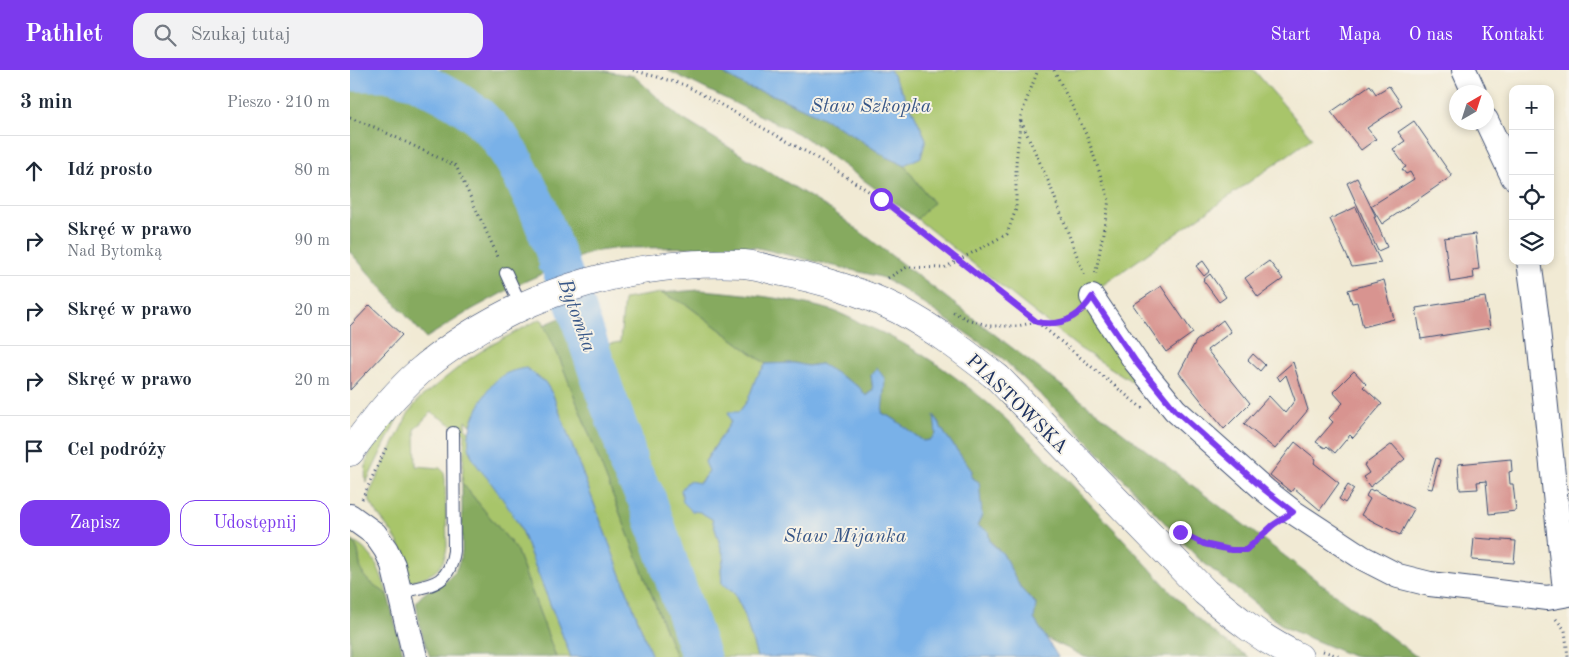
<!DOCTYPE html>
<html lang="pl">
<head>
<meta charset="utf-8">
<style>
	:root { --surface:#fff; --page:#f2f2f3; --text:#1f2937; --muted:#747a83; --line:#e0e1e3; --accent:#7c3aed }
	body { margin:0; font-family:"Old Standard TT",serif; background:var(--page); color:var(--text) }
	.controls { position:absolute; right:15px; top:15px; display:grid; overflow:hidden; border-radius:10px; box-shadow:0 2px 8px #0003 }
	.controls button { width:45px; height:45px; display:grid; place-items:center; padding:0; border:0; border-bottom:1px solid var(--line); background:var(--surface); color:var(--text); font:25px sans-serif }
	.compass { position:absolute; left:1099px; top:15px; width:45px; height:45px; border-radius:50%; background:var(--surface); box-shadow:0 2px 8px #0003; rotate:39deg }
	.stop { position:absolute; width:15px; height:15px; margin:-11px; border:4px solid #7c3aed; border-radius:50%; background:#fff }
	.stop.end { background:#7c3aed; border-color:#fff; box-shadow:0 1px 5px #0008 }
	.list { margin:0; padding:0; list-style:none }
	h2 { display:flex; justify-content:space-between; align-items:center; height:65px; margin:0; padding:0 20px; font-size:21px }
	h2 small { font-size:16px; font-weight:400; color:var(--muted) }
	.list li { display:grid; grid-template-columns:32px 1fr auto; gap:15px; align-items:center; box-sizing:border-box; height:70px; padding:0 20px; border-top:1px solid var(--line) }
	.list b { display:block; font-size:19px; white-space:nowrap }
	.list p { margin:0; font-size:16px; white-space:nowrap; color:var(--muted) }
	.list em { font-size:16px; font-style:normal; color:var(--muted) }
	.actions { display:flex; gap:10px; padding:15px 20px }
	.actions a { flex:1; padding:11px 0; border:1px solid var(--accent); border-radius:15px; text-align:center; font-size:18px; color:var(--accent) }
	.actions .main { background:var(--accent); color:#fff }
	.icon { flex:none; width:28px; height:28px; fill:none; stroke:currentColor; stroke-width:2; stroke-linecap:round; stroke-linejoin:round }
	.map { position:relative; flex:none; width:1219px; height:587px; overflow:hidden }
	header { display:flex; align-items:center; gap:30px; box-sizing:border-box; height:70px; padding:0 25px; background:var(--accent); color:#fff }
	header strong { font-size:24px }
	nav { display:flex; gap:28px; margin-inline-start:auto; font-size:18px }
	.search { width:350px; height:45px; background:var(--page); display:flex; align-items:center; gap:12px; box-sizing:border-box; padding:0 18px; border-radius:15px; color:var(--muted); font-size:19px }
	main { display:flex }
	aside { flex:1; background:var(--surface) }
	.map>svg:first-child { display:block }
	.green { fill:#a8c56b; stroke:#627a64 }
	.forest { fill:#86aa5f; stroke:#506c5e }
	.water { fill:#79b1e8; stroke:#4a70a3 }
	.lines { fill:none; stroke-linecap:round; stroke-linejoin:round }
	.stream { stroke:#79b1e8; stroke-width:6 }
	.river { stroke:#79b1e8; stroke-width:39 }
	.building { fill:#d89490 }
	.lane-casing { stroke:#3b4b70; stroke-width:14 }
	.street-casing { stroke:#3b4b70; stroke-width:26 }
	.secondary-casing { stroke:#3b4b70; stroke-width:29 }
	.path { stroke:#3b4b70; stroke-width:3; stroke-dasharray:1 4; stroke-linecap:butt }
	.lane { stroke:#fff; stroke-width:12 }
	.street { stroke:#fff; stroke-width:24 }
	.secondary { stroke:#fff; stroke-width:28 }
	.route { stroke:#7c3aed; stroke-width:6 }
	.labels { text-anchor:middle; stroke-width:4; stroke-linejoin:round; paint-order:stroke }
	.street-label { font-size:19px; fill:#1b2f5e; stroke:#f7f3e8 }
	.water-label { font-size:20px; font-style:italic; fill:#375687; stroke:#f7f3e8 }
</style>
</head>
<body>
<header>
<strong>Pathlet</strong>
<div class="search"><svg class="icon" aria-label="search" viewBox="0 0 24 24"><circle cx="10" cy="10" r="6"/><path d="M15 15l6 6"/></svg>Szukaj tutaj</div>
<nav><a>Start</a><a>Mapa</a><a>O nas</a><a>Kontakt</a></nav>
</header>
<main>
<aside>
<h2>3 min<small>Pieszo · 210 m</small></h2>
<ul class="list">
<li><svg class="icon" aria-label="ahead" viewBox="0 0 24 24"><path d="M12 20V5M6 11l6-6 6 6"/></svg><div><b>Idź prosto</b></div><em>80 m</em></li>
<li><svg class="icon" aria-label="right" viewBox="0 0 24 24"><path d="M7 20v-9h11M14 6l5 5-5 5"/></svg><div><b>Skręć w prawo</b><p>Nad Bytomką</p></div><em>90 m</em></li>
<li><svg class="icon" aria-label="right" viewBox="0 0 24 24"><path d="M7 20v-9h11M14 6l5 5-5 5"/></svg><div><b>Skręć w prawo</b></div><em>20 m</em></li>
<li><svg class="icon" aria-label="right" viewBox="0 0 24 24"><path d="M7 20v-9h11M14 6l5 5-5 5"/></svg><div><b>Skręć w prawo</b></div><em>20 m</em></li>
<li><svg class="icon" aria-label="arrive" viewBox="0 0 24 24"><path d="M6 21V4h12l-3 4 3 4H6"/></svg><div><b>Cel podróży</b></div></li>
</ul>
<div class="actions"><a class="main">Zapisz</a><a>Udostępnij</a></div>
</aside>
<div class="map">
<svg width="1219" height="587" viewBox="0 0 1219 587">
	<rect width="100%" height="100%" fill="#f7f3e8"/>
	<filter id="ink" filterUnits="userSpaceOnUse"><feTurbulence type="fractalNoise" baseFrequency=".02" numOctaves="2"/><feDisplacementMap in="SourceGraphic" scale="10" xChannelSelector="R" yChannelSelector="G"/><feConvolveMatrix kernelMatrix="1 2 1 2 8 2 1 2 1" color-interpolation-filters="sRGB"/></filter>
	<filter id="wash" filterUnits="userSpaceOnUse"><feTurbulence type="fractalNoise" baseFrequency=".0096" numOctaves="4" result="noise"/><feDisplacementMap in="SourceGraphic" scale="20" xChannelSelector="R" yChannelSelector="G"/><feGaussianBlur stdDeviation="1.12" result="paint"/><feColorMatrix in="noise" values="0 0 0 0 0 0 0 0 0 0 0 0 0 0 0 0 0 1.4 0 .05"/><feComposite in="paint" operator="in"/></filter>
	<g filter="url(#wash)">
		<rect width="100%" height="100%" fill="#f1ead4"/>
		<!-- green -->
		<g class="green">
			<polygon points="540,0 904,0 962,68 750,217 742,248 794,319 729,278 567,149 583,133 554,95 571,87 576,69 562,39"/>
			<polygon points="311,223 337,235 416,294 406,308 398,330 381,352 355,391 359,401 333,432 342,441 350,441 362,449 374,487 371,499 372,514 384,523 394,543 407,587 356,587 301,425 247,276 270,272 274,229"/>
			<path d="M190,249L193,251L209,287L326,587H302L203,325L195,312L176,298L125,343L121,355L116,351L115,358L120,362L119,371L120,383L160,438L169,455L221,587H206L166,479L112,413L115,363L81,342L65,359L66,396L90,398L94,402L95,409L97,477C93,503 82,504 60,512C52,501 55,486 49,474C41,459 28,447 20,432L19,424L58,344L69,329L119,289L141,275Z"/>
			<path d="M53,337L16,413C11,382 34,358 53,337Z"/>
			<path d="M0,470C25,482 30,500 38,526C30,517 16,513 12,502C7,490 12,478 0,470Z"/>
		</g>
		<!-- forest -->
		<g class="forest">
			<polygon points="0,0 250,0 284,6 328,46 483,141 1067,587 1002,586 934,557 849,489 721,354 652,288 551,218 531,207 404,177 270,178 241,182 167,215 121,240 76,268 0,182"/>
			<polygon points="317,0 367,0 397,17 426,26 471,47 503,65 536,87 554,95 583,133 567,149 456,68"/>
			<path d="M350,220C392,223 436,228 477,239C490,242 503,250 515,255C622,300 697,389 775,471C812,511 851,560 899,587H735L696,568L684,549L686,533L671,519L653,484L626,456L621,407L622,401L595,364L585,346L586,364L580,370L573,371L544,349L532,343V327L534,322L527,298L521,305L523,320L515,326L471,294L457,296L444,293L416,294L337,235L311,223Z"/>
			<polygon points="210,248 216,248 223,257 268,371 274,398 292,431 347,587 326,587 209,287 194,255"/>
			<path d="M112,413L166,479L206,587H80L70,557L66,532C85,508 105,519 112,481Z"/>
			<path d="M0,470C12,478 7,490 12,502C16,513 30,517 38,526L54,587H0Z"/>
		</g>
		<!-- water -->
		<g class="water">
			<polygon points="367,0 540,0 562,39 576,69 571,87 554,95 536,87 503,65 471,47 426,26 397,17"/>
			<polygon points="444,293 458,296 471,294 509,317 516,326 523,320 521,305 527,298 535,309 532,343 544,349 573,371 580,370 586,364 584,345 595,364 622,401 621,407 629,412 632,445 627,456 638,461 640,472 653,484 671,519 686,534 684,549 708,587 407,587 394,543 384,523 372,514 371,499 374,487 362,449 350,442 342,441 333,432 331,420 338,411 350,413 359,401 355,392 381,352 378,342 389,342 398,330 406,308 416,294"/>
			<path d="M176,298L195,312L203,325L302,587H221L169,455C160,439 150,425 139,410C132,402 123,392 120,381C115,364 124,346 132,330C144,309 152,302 176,298Z"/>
		</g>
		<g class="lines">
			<!-- stream -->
			<polyline class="stream" points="191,198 208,190"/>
			<!-- river -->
			<polyline class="river" points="0,2 36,2 66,10 105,30 127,45 149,67 166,94 188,138 226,237 256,325 273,370 279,396 296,427 351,587"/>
		</g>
		<g id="blocks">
			<!-- building -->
			<g class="building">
				<polygon points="1020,15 1026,24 1039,16 1052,35 1017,58 1026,69 1011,80 981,42"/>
				<polygon points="1064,51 1102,106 1032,154 1021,136 1064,109 1060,102 1056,104 1052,99 1056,97 1043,79 1055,71 1048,62"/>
				<polygon points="1007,108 1026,147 1024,147 1037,177 1028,181 997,113"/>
				<polygon points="1006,137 1020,170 1031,193 1002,197 980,149"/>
				<polygon points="1125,164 1129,199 1123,200 1124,208 1100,212 1094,168"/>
				<polygon points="853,191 860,201 854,206 846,196"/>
				<polygon points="919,191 933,209 908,227 895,208"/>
				<polygon points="860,204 876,227 869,232 853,210"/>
				<polygon points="1034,210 1044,249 1013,257 1007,232 1002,233 998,220"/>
				<polygon points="811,216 843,263 816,282 783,235"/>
				<polygon points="1135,227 1140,258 1071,269 1066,238"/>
				<polygon points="20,235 52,265 0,320 0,256"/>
				<polygon points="873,250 881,262 857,280 900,333 874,359 829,303 846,271"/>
				<polygon points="903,284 915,295 910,301 898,290"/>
				<polygon points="943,292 958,340 925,379 894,354 919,326 935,343 945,330 936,305 930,311 927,306"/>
				<polygon points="1004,301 1016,314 1013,317 1032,334 1003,368 1000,365 985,383 977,376 975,378 966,372 983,352 979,348 993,333 983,322"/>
				<polygon points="945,372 966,389 964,393 989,413 970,440 944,418 941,422 920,405"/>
				<polygon points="1042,374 1055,389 1020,417 1013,407 1019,403 1014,395"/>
				<polygon points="1086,388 1090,390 1082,419 1077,418"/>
				<polygon points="1161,389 1162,401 1159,402 1160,414 1163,414 1166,441 1139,444 1136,411 1127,412 1128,419 1110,420 1108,394"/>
				<polygon points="998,415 1004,419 995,433 989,429"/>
				<polygon points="1020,419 1023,421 1024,420 1064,439 1050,465 1011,445 1020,429 1016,426"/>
				<polygon points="1124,468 1166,471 1164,493 1122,490"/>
			</g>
		</g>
	</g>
	<g filter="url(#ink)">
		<use href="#blocks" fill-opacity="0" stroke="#3b4b70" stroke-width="1"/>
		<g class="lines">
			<defs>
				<g id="lane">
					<polyline points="156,203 171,236"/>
					<path d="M49,522C79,515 99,517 104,481L103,363"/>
				</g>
				<g id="street">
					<polyline points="1114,0 1124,22"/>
					<polyline points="1136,50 1163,107"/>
					<polyline points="1179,191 1187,250 1214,511 1219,520"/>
					<polyline points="742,227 786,292 825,340 916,421 943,442 1013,488 1048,506 1080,514 1197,528 1219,524"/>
					<polyline points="0,446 25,464 36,480 43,495 65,587"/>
				</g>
				<path id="secondary" d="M0,382C21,353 42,326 69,302C159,225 276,189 394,194C405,195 416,198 427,201C469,209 511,221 549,240C585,259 616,283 648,308L855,522C884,547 913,570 949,587"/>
			</defs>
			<!-- lane casing -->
			<use href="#lane" class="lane-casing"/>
			<!-- street casing -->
			<use href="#street" class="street-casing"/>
			<!-- secondary casing -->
			<use href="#secondary" class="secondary-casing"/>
			<!-- path -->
			<g class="path">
				<polyline points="283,0 335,15 462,85 531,129 687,252 793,339"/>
				<polyline points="704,0 737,66 759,130 745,207"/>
				<polyline points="0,48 24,57 106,96 149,189"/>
				<polyline points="671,51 700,115 735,207"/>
				<polyline points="538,208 557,197 594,198 657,164 666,139 666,93 671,45 688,0"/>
				<polyline points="603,242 617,249 640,256 667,256 687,252 699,255 717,250 727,244"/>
				<polyline points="12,429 37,376"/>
				<path d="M835,464C849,471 882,486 897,479C907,474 916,462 924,455"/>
				<polyline points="1206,549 1215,560 1218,587"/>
				<polyline points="973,581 991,587"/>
			</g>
			<!-- lane -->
			<use href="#lane" class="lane"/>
			<!-- street -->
			<use href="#street" class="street"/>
			<!-- secondary -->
			<use href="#secondary" class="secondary"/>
		</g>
	</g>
	<g class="lines" filter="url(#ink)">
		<!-- route -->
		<path class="route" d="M531,129L687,252C711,257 729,248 742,227L786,292L825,340L916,421L943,442L923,455L896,480H881L854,474L830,462"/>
	</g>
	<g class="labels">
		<!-- street labels -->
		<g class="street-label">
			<text transform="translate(668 333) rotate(44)" y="7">PIASTOWSKA</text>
		</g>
		<!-- water labels -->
		<g class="water-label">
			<text x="521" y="42">Staw Szkopka</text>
			<text transform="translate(228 245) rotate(70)" y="7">Bytomka</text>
			<text x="495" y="472">Staw Mijanka</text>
		</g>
	</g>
</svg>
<div class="controls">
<button>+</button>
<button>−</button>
<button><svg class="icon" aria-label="locate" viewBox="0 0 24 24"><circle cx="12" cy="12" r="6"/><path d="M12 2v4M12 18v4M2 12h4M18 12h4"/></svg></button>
<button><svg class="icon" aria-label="layers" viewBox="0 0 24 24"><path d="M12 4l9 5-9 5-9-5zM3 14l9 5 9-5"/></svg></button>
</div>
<svg class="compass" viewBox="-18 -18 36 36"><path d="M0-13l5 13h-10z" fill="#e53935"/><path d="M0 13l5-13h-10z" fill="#747a83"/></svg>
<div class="stop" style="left:531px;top:129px"></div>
<div class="stop end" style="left:830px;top:462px"></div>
</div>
</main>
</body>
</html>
